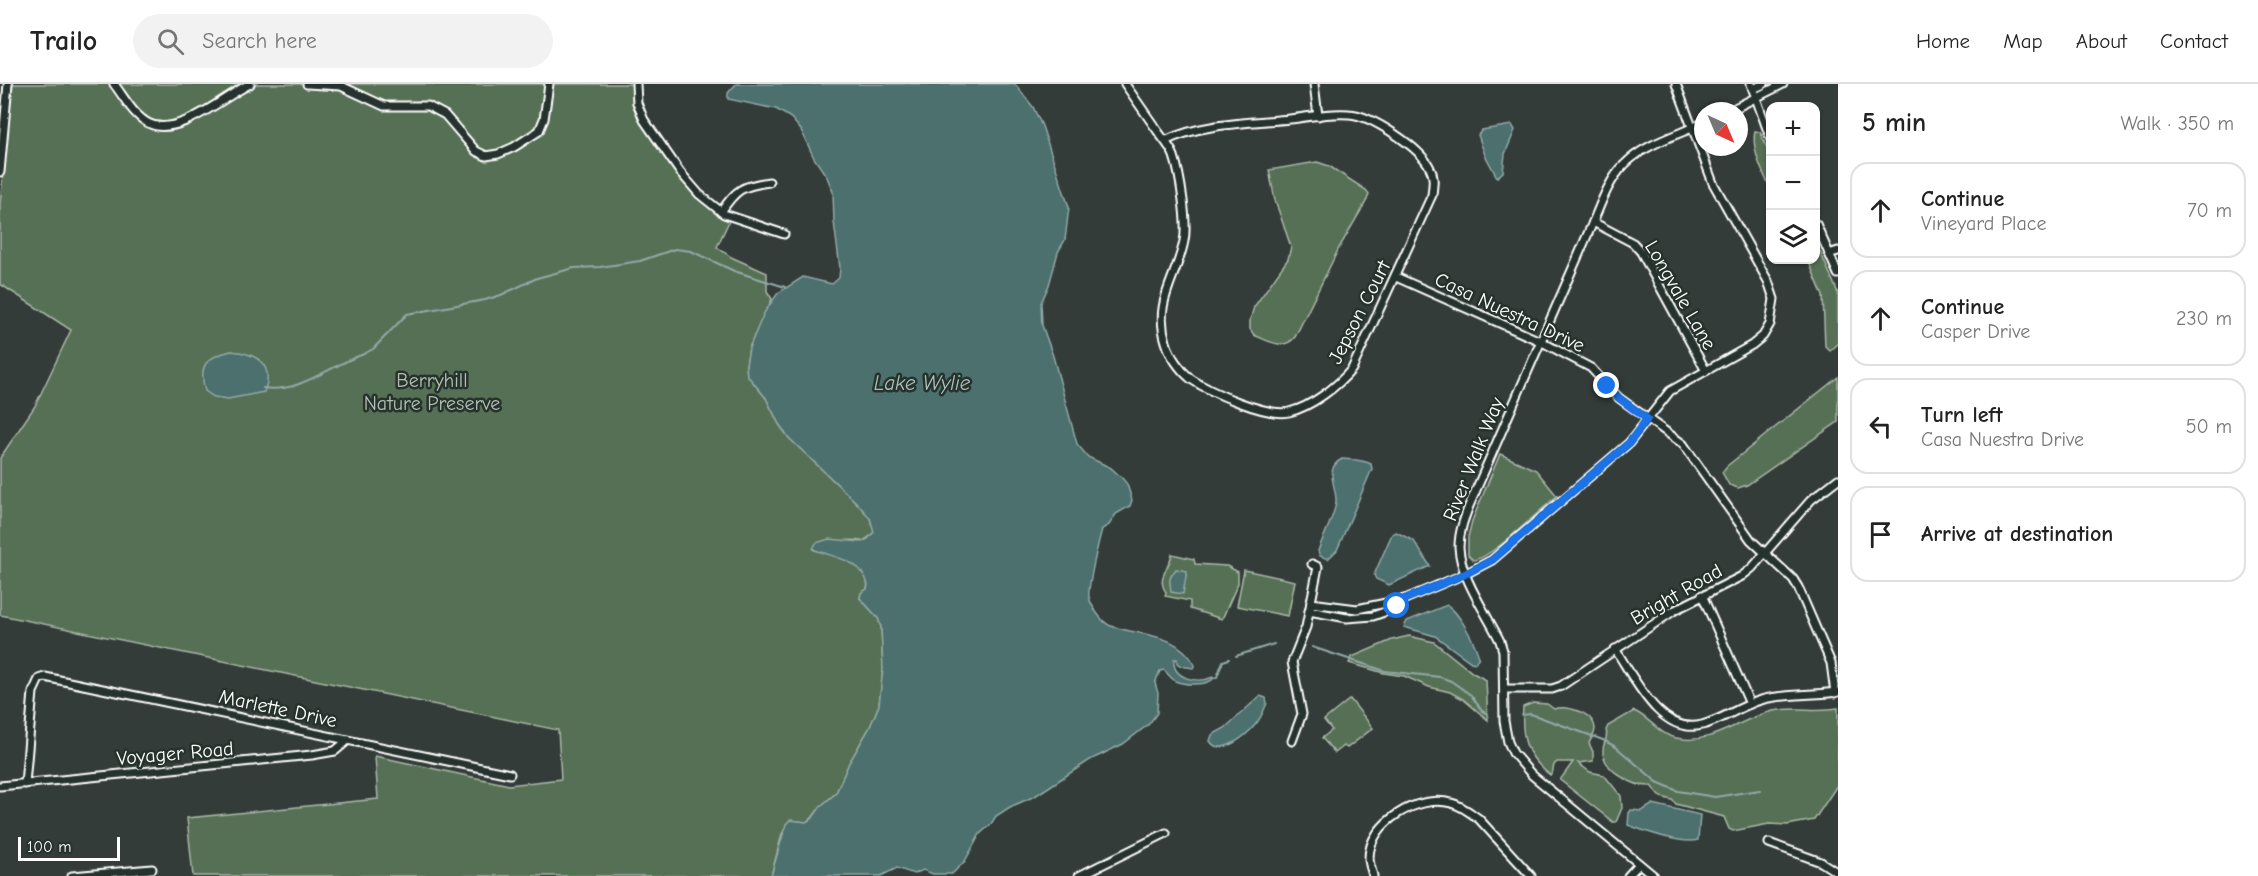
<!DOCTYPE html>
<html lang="en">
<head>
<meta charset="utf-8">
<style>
	:root { --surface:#fff; --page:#f2f2f2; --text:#222; --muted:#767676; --line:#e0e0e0 }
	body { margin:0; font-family:"Comic Neue",sans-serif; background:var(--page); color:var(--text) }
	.controls { position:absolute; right:18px; top:18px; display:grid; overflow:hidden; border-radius:12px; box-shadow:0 2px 4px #0004 }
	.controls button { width:54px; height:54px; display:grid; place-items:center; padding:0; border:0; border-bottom:2px solid var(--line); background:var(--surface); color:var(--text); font:30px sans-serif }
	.compass { position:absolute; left:1694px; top:18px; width:54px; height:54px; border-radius:50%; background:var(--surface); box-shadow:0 2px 4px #0004; rotate:136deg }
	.scale { position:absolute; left:18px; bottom:15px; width:102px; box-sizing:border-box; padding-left:6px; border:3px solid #fff; border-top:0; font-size:16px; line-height:21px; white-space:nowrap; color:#fff; -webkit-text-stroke:4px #26332d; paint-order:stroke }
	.stop { position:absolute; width:18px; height:18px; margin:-14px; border:4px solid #1a73e8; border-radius:50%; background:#fff }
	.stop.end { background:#1a73e8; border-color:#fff; box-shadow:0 2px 6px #0008 }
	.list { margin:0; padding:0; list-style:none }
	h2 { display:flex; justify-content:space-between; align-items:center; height:78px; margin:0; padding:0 24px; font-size:26px }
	h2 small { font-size:20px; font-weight:400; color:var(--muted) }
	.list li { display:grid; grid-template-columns:39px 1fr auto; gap:18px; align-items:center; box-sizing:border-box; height:96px; margin:0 12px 12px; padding:0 12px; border:2px solid var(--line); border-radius:18px }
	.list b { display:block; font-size:22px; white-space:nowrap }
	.list p { margin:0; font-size:20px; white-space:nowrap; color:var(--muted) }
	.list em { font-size:20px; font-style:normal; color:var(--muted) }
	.icon { flex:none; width:33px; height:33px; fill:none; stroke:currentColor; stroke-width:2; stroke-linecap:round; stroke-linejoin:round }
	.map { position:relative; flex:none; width:1838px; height:792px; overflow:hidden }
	header { display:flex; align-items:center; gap:36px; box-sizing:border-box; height:84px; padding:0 30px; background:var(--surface); border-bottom:2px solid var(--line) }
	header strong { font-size:28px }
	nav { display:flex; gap:33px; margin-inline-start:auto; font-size:21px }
	.search { width:420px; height:54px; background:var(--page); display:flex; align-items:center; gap:15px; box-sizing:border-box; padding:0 21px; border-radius:33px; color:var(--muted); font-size:22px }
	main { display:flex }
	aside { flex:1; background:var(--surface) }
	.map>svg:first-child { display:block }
	.green { fill:#567055; stroke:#aab8aa; stroke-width:1.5 }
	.water { fill:#4b706e; stroke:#93a9a8; stroke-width:1.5 }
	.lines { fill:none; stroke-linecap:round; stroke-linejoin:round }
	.stream { stroke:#93a9a8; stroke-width:2 }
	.minor-casing { stroke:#fff; stroke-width:11 }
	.minor { stroke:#26332d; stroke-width:7 }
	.route { stroke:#1a73e8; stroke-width:8 }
	.labels { text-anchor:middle; stroke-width:5; stroke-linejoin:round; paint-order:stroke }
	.street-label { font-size:20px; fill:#fff; stroke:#26332d }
	.park-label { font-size:20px; fill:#b3bfb2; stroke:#26332d }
	.water-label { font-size:21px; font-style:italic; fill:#aebfbe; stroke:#26332d }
</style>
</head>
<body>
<header>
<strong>Trailo</strong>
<div class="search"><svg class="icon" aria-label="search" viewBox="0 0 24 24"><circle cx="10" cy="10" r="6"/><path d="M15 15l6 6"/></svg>Search here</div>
<nav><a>Home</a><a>Map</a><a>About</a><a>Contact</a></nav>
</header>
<main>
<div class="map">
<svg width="1838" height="792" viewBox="0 0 1838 792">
	<rect width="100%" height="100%" fill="#343c39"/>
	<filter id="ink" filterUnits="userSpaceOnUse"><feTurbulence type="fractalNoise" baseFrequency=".0167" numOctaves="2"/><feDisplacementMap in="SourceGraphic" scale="12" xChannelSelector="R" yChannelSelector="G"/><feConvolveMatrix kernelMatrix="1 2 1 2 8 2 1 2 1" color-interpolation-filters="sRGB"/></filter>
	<g filter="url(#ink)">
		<!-- green -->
		<g class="green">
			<path d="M12,0H635V18L679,90L730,135L717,163L731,173L767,189V207L772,215L749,264L746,281L747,291L766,314L779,340L789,354L857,419L870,434L874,448C860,464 859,453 844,457C834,459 824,463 815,466C832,470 873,481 867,505L861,509L860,514L878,534L881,543L883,585L879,621L870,643L849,679L836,709L821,722L812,734L806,738L790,736L782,750L771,792H193L187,734L378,715L375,672L509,701L561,695L558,646L0,531V374L35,322L71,246L0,200V120Z"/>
			<path d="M1755,47L1760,48L1770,71V103C1762,88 1751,65 1755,47Z"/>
			<path d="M1317,78L1329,82L1366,106L1369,110L1367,116L1339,164L1295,253C1284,267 1268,257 1254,251L1250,245V236L1254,223L1288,175L1291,163L1275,116L1269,86Z"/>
			<polygon points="1816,158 1838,209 1838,260 1830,267 1825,262 1823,212 1808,176 1816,176"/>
			<polygon points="1838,293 1838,338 1747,401 1738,404 1729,401 1722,388 1727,382"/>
			<path d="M1500,370L1536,386L1557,412C1541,425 1491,475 1473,476L1468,471V453L1472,437Z"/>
			<path d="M1172,470L1194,475L1195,480L1227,482L1238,488V499L1222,535L1190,525V517L1165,512L1166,508C1156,494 1169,485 1172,470Z"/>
			<polygon points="1244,486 1295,497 1288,532 1237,522"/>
			<polygon points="1409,552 1434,558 1473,589 1486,596 1488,636 1463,615 1450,608 1429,603 1404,592 1384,589 1349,579 1352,573 1392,556"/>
			<polygon points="1350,615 1373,644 1347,664 1344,662 1335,669 1322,654 1332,646 1324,636"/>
			<path d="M1533,619L1547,620L1554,625C1566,621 1594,628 1595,645C1595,650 1591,655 1589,659L1593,668V677L1578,679L1590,688L1604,691L1621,712L1622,724L1616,738H1613L1560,696L1573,678H1557L1554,681L1552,690L1550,691C1525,671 1521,654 1523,623Z"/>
			<path d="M1838,624V700L1814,736L1787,741L1769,740L1733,747L1729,745L1724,733L1676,720L1672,716L1661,713L1651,702C1634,703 1604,687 1603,668C1602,659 1609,655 1606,646L1608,642L1634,627C1649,633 1658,650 1676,654C1712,662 1740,634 1773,627C1795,622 1816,628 1838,624Z"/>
		</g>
		<!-- water -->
		<g class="water">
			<path d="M736,0H1015L1033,23L1042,42L1069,123L1065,156L1058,168L1049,201L1041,219L1042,241L1053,272L1077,360L1088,373L1111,384L1122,394L1127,400L1132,416L1130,422L1116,430L1109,441L1102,445C1099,456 1087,505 1089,513C1091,522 1102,539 1111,542C1142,553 1176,547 1195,581L1193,584L1181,582L1177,579V575H1174C1172,595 1198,600 1213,593L1214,594C1208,602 1184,601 1175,597C1171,594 1167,589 1164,586L1160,587L1155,599L1158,609L1157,629L1149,640L1123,660L1090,676L1035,712L1010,723L996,732L991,740L980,750L965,777L952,790H933L923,786L914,790L897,784L881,792H771L786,740L790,736L806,738L812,735L821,722L836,709L849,679L870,643L879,621L883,585L881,543L878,534L860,514L861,509L867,505L868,501C862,475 834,474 813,465L816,459L829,455L862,458L868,455L874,448L870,434L857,419L789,354L779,340L766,314L747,291L746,281L749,264L764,229L778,209L803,193L832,200L839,194L840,184L834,138L833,108L827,93L814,74L801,46L791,34L776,25L728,15V9Z"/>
			<polygon points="1512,41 1515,46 1505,70 1503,88 1497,93 1485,71 1478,51 1482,46"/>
			<path d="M231,267C256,269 275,280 264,308L228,315L214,313L205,307C198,281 206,273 231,267Z"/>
			<path d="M1342,375C1352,376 1361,375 1371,380L1372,385L1337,466L1328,475L1320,472L1318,467C1323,452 1334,434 1336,418C1337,402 1323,385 1342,375Z"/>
			<polygon points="1396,448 1414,457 1430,482 1389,501 1376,495 1374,491 1392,450"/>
			<path d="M1176,485L1187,487L1183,510L1171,508C1170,495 1167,497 1176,485Z"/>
			<path d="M1447,521C1460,529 1475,559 1479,573L1475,579L1471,578L1435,552L1404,543L1407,537Z"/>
			<path d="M1260,612L1266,614L1267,619C1264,626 1261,634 1256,640C1247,651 1220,674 1210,657L1212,651L1225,644Z"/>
			<path d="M1653,720L1700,731L1698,756C1682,761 1644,747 1628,741L1629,729L1631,726L1642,727Z"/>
		</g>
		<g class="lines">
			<!-- stream -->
			<g class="stream">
				<path d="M263,304C300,310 330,281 364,270L373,265L407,230L485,216L501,211L537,194L574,184L600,183L640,177L675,165L691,167L734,187L785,203"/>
				<polyline points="1312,563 1385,587 1440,593 1451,597 1471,611 1482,627 1488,630"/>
				<polyline points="1236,572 1274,560"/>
				<polyline points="1214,594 1217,593 1223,577 1229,575"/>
				<polyline points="1522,631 1531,630 1603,656 1616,663 1657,698 1678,707 1715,713 1760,706"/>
			</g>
			<defs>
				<g id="minor">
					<path d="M114,0C124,13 133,31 148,39C177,55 224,12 250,0"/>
					<polyline points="307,0 341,2 384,22 428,22 445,31 476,67 486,72 498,70 514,63 539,47 544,35 549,0"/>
					<polyline points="636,0 637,19 644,36 680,88 699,110 724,130 784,150"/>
					<path d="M1125,0C1136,16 1147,32 1159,49C1164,56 1171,64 1174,72C1180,90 1188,139 1184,157C1177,194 1153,217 1166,258C1170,272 1180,286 1191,295C1210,308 1267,333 1289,328C1311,323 1338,302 1352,285L1432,111C1433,101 1435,93 1430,84C1421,64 1371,31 1349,30C1330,28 1309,33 1290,35C1248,39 1202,39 1165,57"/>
					<polyline points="1314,0 1318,32"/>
					<polyline points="1751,0 1770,53"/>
					<polyline points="1753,5 1764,0"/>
					<polyline points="1729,27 1783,0"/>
					<polyline points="0,88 8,0"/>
					<path d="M721,128C736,105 742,102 769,98"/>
					<polyline points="1593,138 1633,159 1641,168 1706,287"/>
					<polyline points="1816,140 1838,190"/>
					<polyline points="1829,170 1838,167"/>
					<polyline points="1396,193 1540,257 1591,284 1619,314 1683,360 1751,456 1793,495 1798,503 1831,579 1835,609"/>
					<polyline points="1702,511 1750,620"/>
					<polyline points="1311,519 1357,525 1405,515"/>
					<polyline points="1309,527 1347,534 1373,532 1390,526 1405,515 1465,490 1492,476 1629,359 1670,307 1752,261 1763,252 1770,240 1774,215 1768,197 1713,99 1676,0"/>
					<path d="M1615,565C1634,593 1660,652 1702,641C1722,636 1740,622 1761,616C1780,610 1816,611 1838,608"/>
					<polyline points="1504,605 1552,605 1561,602 1675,526 1742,492 1752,484 1811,416 1838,395"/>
					<polyline points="1292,657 1302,630 1292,578 1306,543 1318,483 1312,480"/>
					<polyline points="25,700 33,608 39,595 45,593 510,690"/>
					<polyline points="0,702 312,671 335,667 348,656"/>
					<polyline points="1769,759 1821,778 1838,789"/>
					<polyline points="72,792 152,785"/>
					<polyline points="1079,792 1166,749"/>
					<path d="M1373,792C1372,787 1369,780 1369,774C1369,738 1419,710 1451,719C1461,721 1471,729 1479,735L1531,792"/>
					<polyline points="1628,792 1639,780"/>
					<path d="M1654,792L1532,691L1513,669L1508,658L1504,637L1503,567L1500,557C1487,530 1460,493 1459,463C1459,448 1464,435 1469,422L1593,138C1601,119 1609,96 1624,81C1644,60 1678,51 1703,39"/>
				</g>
			</defs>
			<!-- minor casing -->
			<use href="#minor" class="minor-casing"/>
			<!-- minor -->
			<use href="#minor" class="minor"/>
		</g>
	</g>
	<g class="lines" filter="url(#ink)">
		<!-- route -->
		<polyline class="route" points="1397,522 1405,515 1465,490 1492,476 1629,359 1647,335 1619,314 1607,302"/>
	</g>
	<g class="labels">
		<!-- street labels -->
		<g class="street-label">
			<text transform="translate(1681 211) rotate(60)" y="7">Longvale Lane</text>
			<text transform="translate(1359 228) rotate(-63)" y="7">Jepson Court</text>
			<text transform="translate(1510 228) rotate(25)" y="7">Casa Nuestra Drive</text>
			<text transform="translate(1473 375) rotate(-68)" y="7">River Walk Way</text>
			<text transform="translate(1676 510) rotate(-30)" y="7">Bright Road</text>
			<text transform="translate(278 624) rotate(12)" y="7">Marlette Drive</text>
			<text transform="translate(175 669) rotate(-5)" y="7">Voyager Road</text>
		</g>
		<!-- park labels -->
		<g class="park-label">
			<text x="432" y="303">Berryhill<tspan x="432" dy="23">Nature Preserve</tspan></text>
		</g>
		<!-- water labels -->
		<g class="water-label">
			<text x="922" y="306">Lake Wylie</text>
		</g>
	</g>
</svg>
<div class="controls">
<button>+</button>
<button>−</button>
<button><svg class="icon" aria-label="layers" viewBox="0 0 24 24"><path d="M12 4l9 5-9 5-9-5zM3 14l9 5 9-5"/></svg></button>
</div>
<svg class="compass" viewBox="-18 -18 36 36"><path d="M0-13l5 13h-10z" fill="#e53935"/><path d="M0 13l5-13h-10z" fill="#767676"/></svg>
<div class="scale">100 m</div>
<div class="stop" style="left:1397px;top:522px"></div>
<div class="stop end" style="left:1607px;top:302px"></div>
</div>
<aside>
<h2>5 min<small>Walk · 350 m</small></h2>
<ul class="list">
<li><svg class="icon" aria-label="ahead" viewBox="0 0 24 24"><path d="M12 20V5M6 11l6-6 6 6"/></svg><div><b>Continue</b><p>Vineyard Place</p></div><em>70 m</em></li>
<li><svg class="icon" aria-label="ahead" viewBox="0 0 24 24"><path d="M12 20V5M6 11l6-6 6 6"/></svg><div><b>Continue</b><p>Casper Drive</p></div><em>230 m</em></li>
<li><svg class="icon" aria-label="left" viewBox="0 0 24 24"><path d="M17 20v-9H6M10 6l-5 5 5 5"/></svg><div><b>Turn left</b><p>Casa Nuestra Drive</p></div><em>50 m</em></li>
<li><svg class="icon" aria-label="arrive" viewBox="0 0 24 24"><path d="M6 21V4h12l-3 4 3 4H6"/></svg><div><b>Arrive at destination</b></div></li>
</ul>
</aside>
</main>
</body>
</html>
